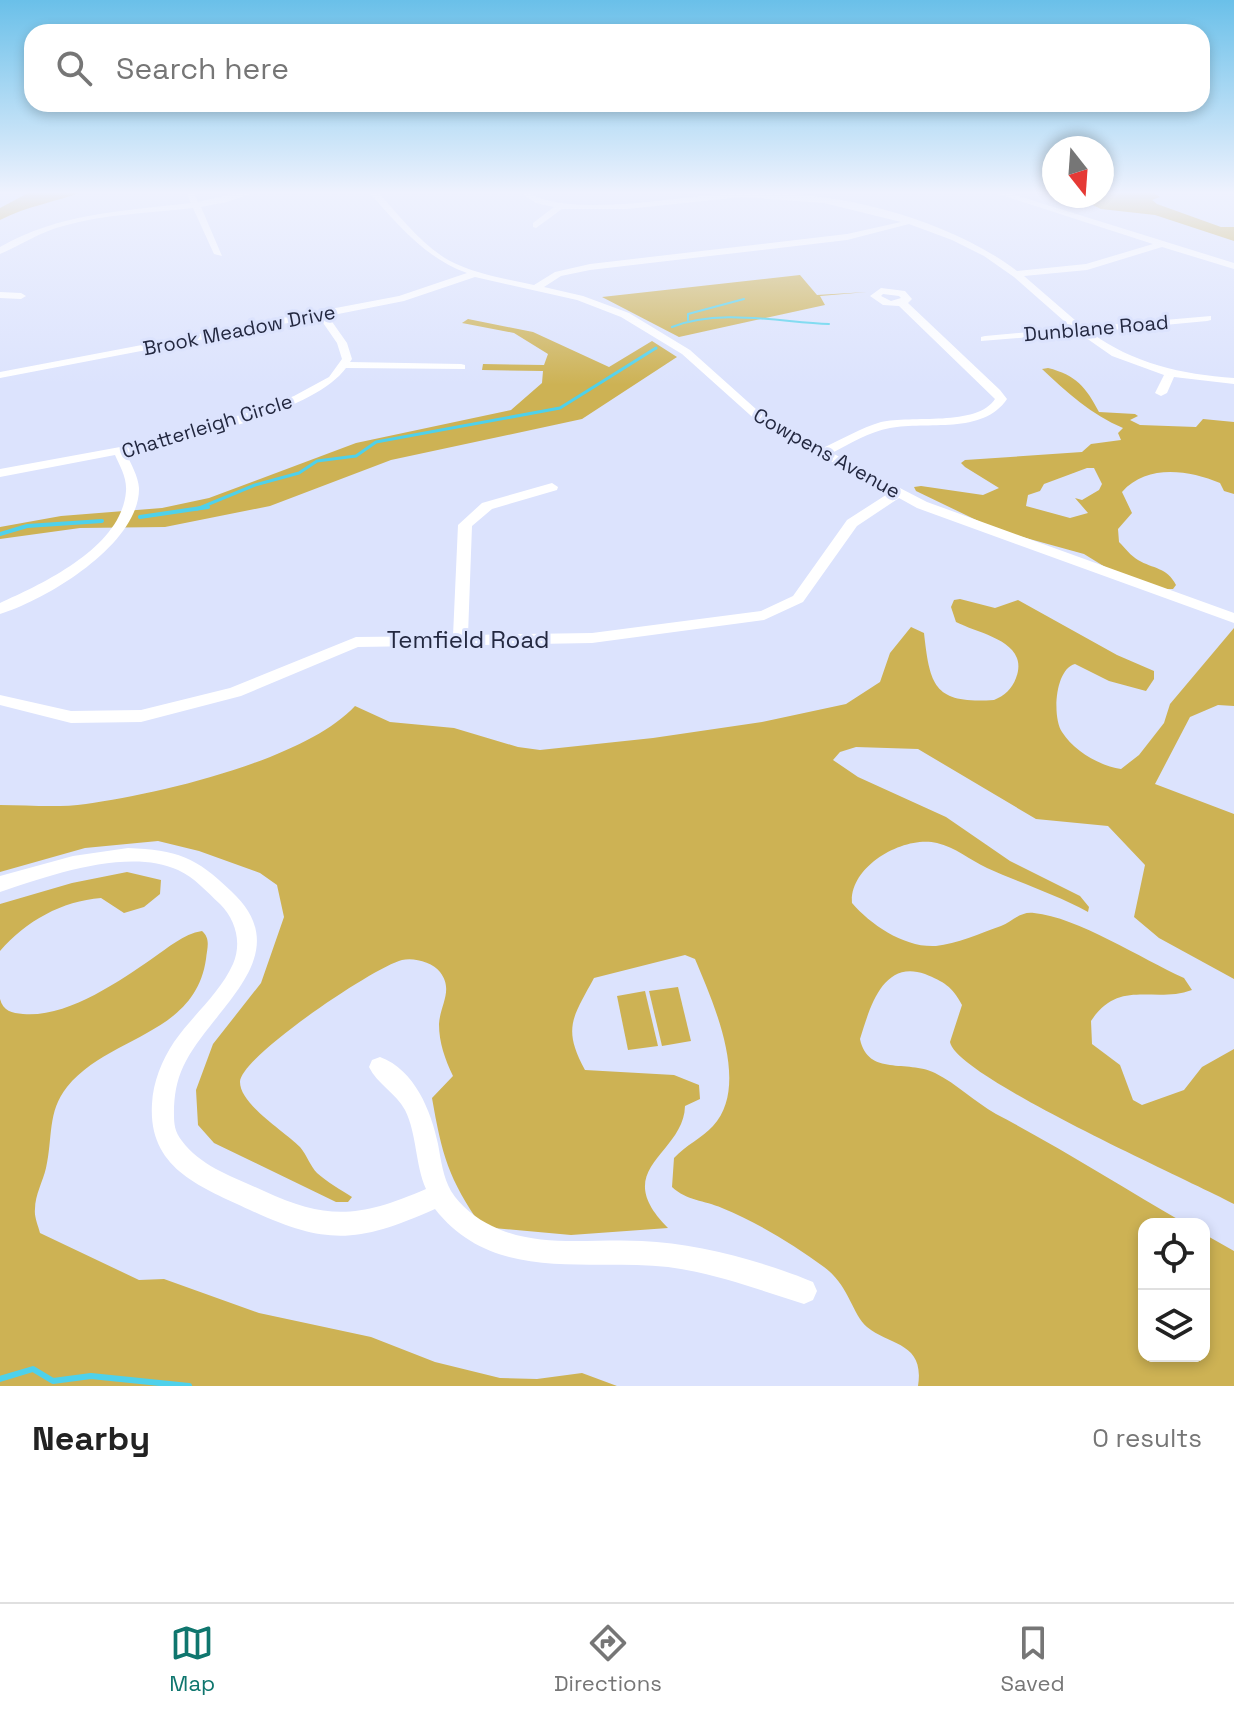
<!DOCTYPE html>
<html lang="en">
<head>
<meta charset="utf-8">
<style>
	:root { --surface:#fff; --page:#f2f2f2; --text:#222; --muted:#767676; --line:#e0e0e0; --accent:#0f766e }
	body { margin:0; font-family:"Space Grotesk",sans-serif; background:var(--page); color:var(--text) }
	.controls { position:absolute; right:24px; bottom:24px; display:grid; overflow:hidden; border-radius:16px; box-shadow:0 4px 12px #0003 }
	.controls button { width:72px; height:72px; display:grid; place-items:center; padding:0; border:0; border-bottom:2px solid var(--line); background:var(--surface); color:var(--text); font:40px sans-serif }
	.compass { position:absolute; left:1042px; top:136px; width:72px; height:72px; border-radius:50%; background:var(--surface); box-shadow:0 4px 12px #0003; rotate:163deg }
	.list { margin:0; padding:0; list-style:none }
	h2 { display:flex; justify-content:space-between; align-items:center; height:104px; margin:0; padding:0 32px; font-size:34px }
	h2 small { font-size:26px; font-weight:400; color:var(--muted) }
	.icon { flex:none; width:44px; height:44px; fill:none; stroke:currentColor; stroke-width:2; stroke-linecap:round; stroke-linejoin:round }
	.map { position:relative; flex:none; width:1234px; height:1386px; overflow:hidden }
	.search { position:absolute; background:var(--surface); box-shadow:0 4px 12px #0003; left:24px; right:24px; top:24px; height:88px; display:flex; align-items:center; gap:20px; box-sizing:border-box; padding:0 28px; border-radius:24px; color:var(--muted); font-size:30px }
	.sheet { height:216px; background:var(--surface) }
	nav { display:flex; justify-content:space-around; align-items:center; box-sizing:border-box; height:112px; border-top:2px solid var(--line); background:var(--surface); font-size:22px; color:var(--muted) }
	nav a { display:grid; justify-items:center; gap:4px }
	nav .on { color:var(--accent) }
	.map>svg:first-child { display:block }
	.green { fill:#cdb254; fill-rule:evenodd }
	.lines { fill:none; stroke-linecap:round; stroke-linejoin:round }
	.stream-far3 { stroke:#4ed1eb; stroke-width:2 }
	.stream-far2 { stroke:#4ed1eb; stroke-width:3 }
	.stream-far1 { stroke:#4ed1eb; stroke-width:4 }
	.stream { stroke:#4ed1eb; stroke-width:6 }
	.minor { fill:#fff; fill-rule:evenodd }
	.labels { text-anchor:middle; stroke-width:6; stroke-linejoin:round; paint-order:stroke }
	.far-street-label { font-size:20px; fill:#232840; stroke:#dce3fd }
	.street-label { font-size:24px; fill:#232840; stroke:#dce3fd }
</style>
</head>
<body>
<div class="map">
<svg width="1234" height="1386" viewBox="0 0 1234 1386">
	<rect width="100%" height="100%" fill="#dce3fd"/>
	<!-- green -->
	<g class="green">
		<path d="M32,191H85C56,202 27,206 0,220V208Z"/>
		<polygon points="1102,191 1152,191 1160,197 1152,200 1157,204 1221,227 1234,227 1234,241 1155,215 1101,209 1074,196 1102,196"/>
		<polygon points="800,275 817,295 867,292 820,296 825,305 679,337 602,297"/>
		<polygon points="468,319 533,332 609,367 652,341 677,357 582,419 391,460 270,506 165,527 80,528 0,539 0,527 61,516 162,508 209,498 356,443 511,410 542,383 543,371 482,370 483,364 544,365 548,354 514,333 462,323"/>
		<path d="M1048,368C1076,375 1086,387 1099,412L1135,414L1138,416L1130,420L1140,425L1196,427L1203,419L1234,422V494L1224,491L1220,483C1188,470 1147,464 1122,492L1132,513L1118,529L1119,542C1125,548 1131,556 1138,560C1153,569 1167,567 1176,585L1173,589H1165L1110,570L1084,554L997,530L916,491L914,487L921,486L983,495L999,488L965,467L961,463L965,460L1082,452L1091,444L1121,440L1118,433L1123,428C1092,415 1066,392 1042,369ZM1087,468H1094L1102,484L1099,490L1082,500L1075,498L1088,513L1070,518L1026,506L1028,495L1040,491L1044,484Z"/>
		<path d="M960,599L995,608L1018,600L1117,655L1154,671V679L1146,691L1109,681L1075,664C1055,669 1052,717 1062,732C1074,751 1100,766 1121,769L1139,755L1164,723L1170,704L1234,628V706L1218,705L1190,717L1155,784L1234,814V979L1159,938L1134,917L1145,865L1108,826L1036,819L918,749L856,747L840,752L833,760L858,777L946,817L1010,861L1080,896L1089,907L1088,912C1055,894 1020,883 987,868C970,860 955,847 937,843C904,835 849,866 852,903C871,925 905,948 936,946C956,944 981,933 1001,926C1012,922 1020,911 1034,913C1077,917 1142,959 1184,978L1192,990C1154,1004 1119,978 1091,1021L1092,1044L1120,1065L1133,1100L1142,1105L1184,1090L1202,1067L1234,1049V1204C1191,1181 956,1077 950,1042L962,1005C952,986 944,982 925,974C883,959 870,1007 860,1039C868,1077 907,1059 935,1073C957,1084 975,1102 996,1114C1061,1148 1122,1187 1186,1224H1144V1356H1204V1234L1234,1251V1386H918C925,1342 890,1346 867,1327C852,1314 849,1285 824,1267C793,1244 758,1223 722,1208C704,1200 687,1201 672,1187L674,1158C686,1145 702,1138 713,1126C751,1085 713,1002 695,959L685,955L594,978C573,1017 562,1028 585,1070L674,1075L699,1085L700,1099L685,1106C684,1155 608,1168 668,1228L571,1235L482,1227C448,1178 442,1155 432,1098L453,1076C445,1059 439,1043 439,1024C440,1005 454,990 440,972C433,962 413,957 402,960C374,967 240,1057 240,1082C240,1105 286,1132 300,1147C307,1155 310,1166 317,1173C327,1182 341,1190 352,1197L348,1202H336L214,1143L198,1125L196,1090L213,1044L261,983L284,917L277,885L260,873L199,851L158,841L85,848L0,872V805C28,805 58,808 86,804C159,794 305,760 355,706L390,722L454,728L518,747L540,750L653,738L762,722L846,704L880,682L890,653L911,627L924,633C930,686 934,704 994,700C1004,696 1012,689 1016,678C1030,641 979,634 956,622L951,607L954,600Z"/>
		<path d="M127,872L161,880L160,894L144,907L124,913L101,898C62,901 26,921 0,951V904L72,883Z"/>
		<path d="M202,931C211,939 207,948 206,959C195,1036 109,1035 67,1087C47,1112 53,1138 46,1168C43,1181 35,1195 35,1209C34,1217 38,1225 40,1233L139,1280L164,1279L259,1313L371,1337L435,1362L500,1378L537,1379L582,1373L617,1386H0V999C3,1011 12,1013 23,1014C67,1018 118,982 153,958C168,948 183,934 202,931Z"/>
		<polygon points="678,987 691,1041 662,1046 649,991"/>
		<polygon points="645,991 658,1046 628,1050 617,996"/>
	</g>
	<g class="lines">
		<!-- stream-far3 -->
		<g class="stream-far3">
			<polyline points="688,320 688,314 744,299"/>
			<path d="M672,327C718,308 780,322 829,324"/>
		</g>
		<!-- stream-far2 -->
		<polyline class="stream-far2" points="197,509 255,485 299,473 317,461 356,456 376,442 560,408 656,348"/>
		<!-- stream-far1 -->
		<g class="stream-far1">
			<polyline points="140,517 208,507"/>
			<polyline points="0,534 27,526 102,521"/>
		</g>
		<!-- stream -->
		<polyline class="stream" points="0,1379 33,1369 53,1381 91,1376 189,1386"/>
		<!-- minor -->
		<g class="minor">
			<path d="M185,191H193L198,202L245,191H259L227,202L201,207L222,256L214,254L193,208C150,213 105,214 63,226C40,232 21,245 0,254V247C59,213 124,211 191,203Z"/>
			<path d="M368,191H377C399,215 421,245 450,261C475,274 506,279 534,285L555,272L590,264L847,234L901,222L824,203L742,197L627,209H562L536,228L533,227V223L554,207L536,203L518,191C530,191 536,198 546,200C562,204 578,205 595,205C644,205 692,195 740,193C829,188 946,217 1017,271L1086,264L1153,244L989,191H1002L1234,263V269L1162,247L1087,270L1024,276L1083,327L1211,316V320L1207,321L1090,332C1134,364 1181,374 1234,378V384L1174,377L1167,393L1161,396L1155,393L1164,375L1112,356L1079,333L981,341V337L985,336L1072,328L1014,277L984,256L952,240L909,224L847,240L590,270L561,276L544,287L583,296L629,313L690,350L767,419L823,448C842,439 861,428 881,422C911,415 977,427 995,399L899,306L883,305L870,296L881,288L905,291L912,299L908,303L1000,390L1007,399C983,435 927,421 890,428C869,432 851,443 832,453L927,502L1234,613V623L917,508L899,498L857,526L803,602L764,620L592,643L358,647L241,696L141,722L71,723L0,705V695L71,711L141,710L230,688L356,637L453,636L458,525L482,503L552,483L558,487L557,490L492,509L472,526L468,635L592,633L761,611L793,596L847,520L889,493L759,423L682,354L621,317L577,300L475,277L404,301L328,316L347,343L352,359L350,362L461,364L465,365V369L346,368C313,413 181,441 126,453C131,464 138,476 139,488C140,544 46,600 0,614V603C44,583 122,547 126,491C127,478 120,466 115,455L0,477V469L131,445L244,414L294,396L329,377L342,359L337,343L319,317L0,378V372L399,296L467,273C425,258 397,224 368,191ZM883,294L899,296L901,298L891,301L881,296Z"/>
			<polygon points="0,292 21,293 26,296 21,299 0,298"/>
			<path d="M128,848C177,850 196,857 231,891C299,954 215,1006 186,1061C178,1076 175,1089 174,1107C174,1120 173,1130 182,1141C201,1167 236,1178 264,1191C328,1221 361,1217 426,1189C415,1164 417,1134 405,1110C396,1093 377,1084 369,1067L372,1060L380,1057C415,1070 431,1111 438,1144C441,1160 443,1177 451,1191C460,1206 477,1219 492,1226C538,1249 593,1238 642,1241C697,1243 762,1261 813,1282L817,1291L813,1300L804,1304C759,1290 715,1273 668,1267C586,1258 494,1284 435,1209C358,1243 327,1246 250,1210C201,1187 148,1169 152,1104C153,1082 162,1060 174,1042C192,1016 220,993 233,964C242,943 236,920 220,904C206,891 195,878 178,870C128,847 48,876 0,892V876L73,856Z"/>
		</g>
	</g>
	<!-- sky -->
	<linearGradient id="sky" x2="0" y2="1"><stop stop-color="#6ac0e9"/><stop offset="0.5" stop-color="#eff2fe"/><stop offset="1" stop-color="#eff2fe" stop-opacity="0"/></linearGradient>
	<rect width="1234" height="385" fill="url(#sky)"/>
	<g class="labels">
		<!-- far-street labels -->
		<g class="far-street-label">
			<text transform="translate(1096 328) rotate(-5)" y="7">Dunblane Road</text>
			<text transform="translate(239 330) rotate(-11)" y="7">Brook Meadow Drive</text>
			<text transform="translate(207 426) rotate(-17)" y="7">Chatterleigh Circle</text>
			<text transform="translate(827 453) rotate(29)" y="7">Cowpens Avenue</text>
		</g>
		<!-- street labels -->
		<g class="street-label">
			<text x="468" y="648">Temfield Road</text>
		</g>
	</g>
</svg>
<div class="controls">
<button><svg class="icon" aria-label="locate" viewBox="0 0 24 24"><circle cx="12" cy="12" r="6"/><path d="M12 2v4M12 18v4M2 12h4M18 12h4"/></svg></button>
<button><svg class="icon" aria-label="layers" viewBox="0 0 24 24"><path d="M12 4l9 5-9 5-9-5zM3 14l9 5 9-5"/></svg></button>
</div>
<svg class="compass" viewBox="-18 -18 36 36"><path d="M0-13l5 13h-10z" fill="#e53935"/><path d="M0 13l5-13h-10z" fill="#767676"/></svg>
<div class="search"><svg class="icon" aria-label="search" viewBox="0 0 24 24"><circle cx="10" cy="10" r="6"/><path d="M15 15l6 6"/></svg>Search here</div>
</div>
<section class="sheet">
<h2>Nearby<small>0 results</small></h2>
<ul class="list">
</ul>
</section>
<nav>
<a class="on"><svg class="icon" aria-label="map" viewBox="0 0 24 24"><path d="M3 6l6-2 6 2 6-2v14l-6 2-6-2-6 2zM9 4v14M15 6v14"/></svg>Map</a>
<a><svg class="icon" aria-label="directions" viewBox="0 0 24 24"><path d="M12 3l9 9-9 9-9-9zM9 14v-3h6M13 9l2 2-2 2"/></svg>Directions</a>
<a><svg class="icon" aria-label="saved" viewBox="0 0 24 24"><path d="M7 4h10v16l-5-4-5 4z"/></svg>Saved</a>
</nav>
</body>
</html>
